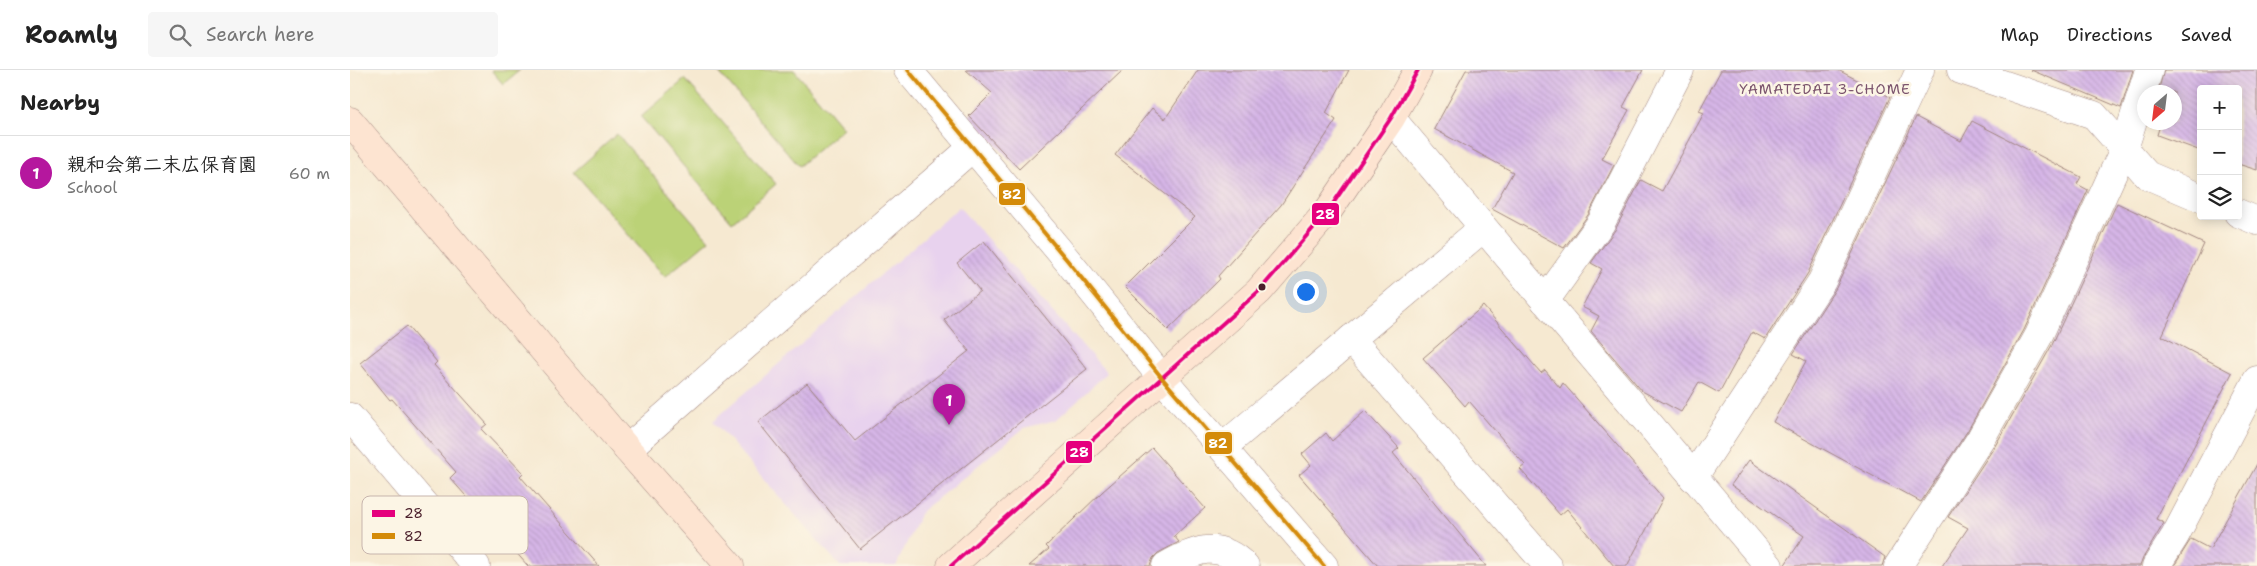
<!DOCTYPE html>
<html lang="en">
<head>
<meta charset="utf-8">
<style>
	:root { --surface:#fff; --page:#f6f6f6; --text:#222; --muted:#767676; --line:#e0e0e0; --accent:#b5179e }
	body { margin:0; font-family:"Shantell Sans","Klee One",sans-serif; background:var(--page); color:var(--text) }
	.controls { position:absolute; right:15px; top:15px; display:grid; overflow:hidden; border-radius:5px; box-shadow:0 2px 12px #0003 }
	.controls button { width:45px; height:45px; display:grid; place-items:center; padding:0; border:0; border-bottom:1px solid var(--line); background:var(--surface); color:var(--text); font:25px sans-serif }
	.compass { position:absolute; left:1787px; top:15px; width:45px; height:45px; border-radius:50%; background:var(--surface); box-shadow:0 2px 12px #0003; rotate:208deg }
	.you { position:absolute; left:955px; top:221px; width:18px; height:18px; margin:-12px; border:4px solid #fff; border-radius:50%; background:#1a73e8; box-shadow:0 0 0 8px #1a73e833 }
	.badge { display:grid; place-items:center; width:32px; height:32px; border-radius:50%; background:var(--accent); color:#fff; font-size:16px; font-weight:700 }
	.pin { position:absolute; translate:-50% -41px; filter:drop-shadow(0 1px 2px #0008) }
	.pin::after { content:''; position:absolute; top:26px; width:18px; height:15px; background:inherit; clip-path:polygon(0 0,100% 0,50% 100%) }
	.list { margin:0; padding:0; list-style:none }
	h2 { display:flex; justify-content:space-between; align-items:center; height:65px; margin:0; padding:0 20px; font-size:21px }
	h2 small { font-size:16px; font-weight:400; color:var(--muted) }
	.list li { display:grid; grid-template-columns:32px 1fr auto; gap:15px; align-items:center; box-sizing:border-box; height:75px; padding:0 20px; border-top:1px solid var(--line) }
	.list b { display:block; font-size:19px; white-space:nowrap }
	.list p { margin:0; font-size:16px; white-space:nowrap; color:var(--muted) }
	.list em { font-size:16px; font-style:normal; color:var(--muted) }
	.icon { flex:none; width:28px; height:28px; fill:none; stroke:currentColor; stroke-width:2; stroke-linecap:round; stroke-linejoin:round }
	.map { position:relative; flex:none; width:1907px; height:496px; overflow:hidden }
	header { display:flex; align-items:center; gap:30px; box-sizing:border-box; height:70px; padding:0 25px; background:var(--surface); border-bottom:1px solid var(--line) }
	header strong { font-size:24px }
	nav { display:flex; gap:28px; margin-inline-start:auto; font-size:18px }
	.search { width:350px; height:45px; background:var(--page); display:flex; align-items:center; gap:12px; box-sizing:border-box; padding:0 18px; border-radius:5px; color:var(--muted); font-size:19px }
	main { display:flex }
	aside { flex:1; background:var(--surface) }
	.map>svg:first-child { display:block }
	.built { fill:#e8d2ee }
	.green { fill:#bbd277; stroke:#827851 }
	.building { fill:url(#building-back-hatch) }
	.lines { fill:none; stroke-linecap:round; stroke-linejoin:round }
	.street-casing { stroke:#a0847e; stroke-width:29 }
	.secondary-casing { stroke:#a0847e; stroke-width:29 }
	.street { stroke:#fff; stroke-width:28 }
	.secondary { stroke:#fde4d1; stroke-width:28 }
	.bus-1-casing { stroke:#fcf5e5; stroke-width:8 }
	.bus-2-casing { stroke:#fcf5e5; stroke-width:8 }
	.bus-1 { stroke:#e5007d; stroke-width:4 }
	.bus-2 { stroke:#d48b09; stroke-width:4 }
	.bus-dot { fill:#4a1f2b; stroke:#fcf5e5; stroke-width:2 }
	.labels { text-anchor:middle; stroke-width:5; stroke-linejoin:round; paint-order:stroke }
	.neighbourhood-label { font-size:14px; letter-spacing:1px; fill:#7b546d; stroke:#fcf5e5 }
	.key { fill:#fcf5e5; stroke:#c7b5ad; stroke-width:1 }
	.key-label { font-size:14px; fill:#4a1f2b }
	.line-badge { stroke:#fcf5e5; stroke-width:2 }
	.badge-label { font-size:14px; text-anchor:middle; font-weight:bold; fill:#fff }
</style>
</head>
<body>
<header>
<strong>Roamly</strong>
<div class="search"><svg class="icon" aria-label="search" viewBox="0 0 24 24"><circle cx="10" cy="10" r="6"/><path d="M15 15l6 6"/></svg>Search here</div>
<nav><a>Map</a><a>Directions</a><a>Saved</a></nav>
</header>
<main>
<aside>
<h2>Nearby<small></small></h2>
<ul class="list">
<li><span class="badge">1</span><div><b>親和会第二末広保育園</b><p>School</p></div><em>60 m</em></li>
</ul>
</aside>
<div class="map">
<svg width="1907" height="496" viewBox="0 0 1907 496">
	<defs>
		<pattern id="building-back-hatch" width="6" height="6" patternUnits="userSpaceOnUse" patternTransform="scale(1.25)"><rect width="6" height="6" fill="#d6b6e7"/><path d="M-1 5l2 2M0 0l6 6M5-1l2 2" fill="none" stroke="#b99cc6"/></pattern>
	</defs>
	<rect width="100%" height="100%" fill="#fcf5e5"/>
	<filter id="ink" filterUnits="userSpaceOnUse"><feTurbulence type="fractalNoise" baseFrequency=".02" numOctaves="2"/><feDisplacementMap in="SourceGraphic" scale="10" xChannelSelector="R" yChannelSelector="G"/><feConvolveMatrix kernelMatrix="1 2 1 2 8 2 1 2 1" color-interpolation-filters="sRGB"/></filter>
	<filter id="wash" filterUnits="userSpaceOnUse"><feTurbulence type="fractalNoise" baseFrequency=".0096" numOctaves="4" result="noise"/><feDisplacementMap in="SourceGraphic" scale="20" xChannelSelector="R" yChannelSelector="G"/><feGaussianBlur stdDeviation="1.12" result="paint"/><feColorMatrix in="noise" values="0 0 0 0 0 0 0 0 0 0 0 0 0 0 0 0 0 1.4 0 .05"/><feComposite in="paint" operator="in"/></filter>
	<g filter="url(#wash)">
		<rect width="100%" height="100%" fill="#f6e9d1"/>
		<!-- built -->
		<polygon class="built" points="609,137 757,303 706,350 674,358 571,442 546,496 490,496 363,351"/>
		<!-- green -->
		<g class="green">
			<polygon points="141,0 170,0 153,14"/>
			<polygon points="367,0 444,0 493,58 449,96"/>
			<polygon points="335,9 426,114 382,152 291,47"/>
			<polygon points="267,64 359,170 315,207 224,102"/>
		</g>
		<g id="blocks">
			<!-- building -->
			<g class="building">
				<polygon points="616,0 773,0 669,99 619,46 642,23"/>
				<polygon points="848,0 999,0 976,43 986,50 931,135 868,206 870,209 818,260 775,217 845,147 765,85 802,38 815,49"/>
				<polygon points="1116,0 1293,0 1273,37 1279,40 1252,89 1264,95 1238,145 1214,178 1142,139 1163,102 1084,59"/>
				<polygon points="1371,0 1488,0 1540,27 1458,203 1415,269 1402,262 1369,323 1349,312 1331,342 1292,321 1241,261 1249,246 1232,237 1252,199 1241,193 1265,160 1291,110 1312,121 1354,43 1349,41"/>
				<polygon points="1681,0 1783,0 1771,38"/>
				<polygon points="1814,0 1907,0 1907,100 1888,94 1888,19 1851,19 1851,81 1807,65 1810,55 1804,52 1824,52 1824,22 1808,22"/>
				<polygon points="1566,47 1611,71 1622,51 1731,107 1727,114 1738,120 1674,260 1618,360 1571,432 1423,352 1456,291 1443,284 1486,218"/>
				<polygon points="1767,133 1854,174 1812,266 1882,303 1806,449 1814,453 1793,488 1790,496 1592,496 1618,458 1598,447 1645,376 1702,275"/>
				<polygon points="634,171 737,299 510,479 408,352 457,313 505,371 619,281 594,250 630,221 607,193"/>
				<polygon points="1133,236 1191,303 1195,300 1210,318 1213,313 1313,428 1277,496 1264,496 1217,439 1210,445 1170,399 1175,395 1119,331 1115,336 1073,288"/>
				<polygon points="57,256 87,292 84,295 137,354 131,359 173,403 170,406 249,496 178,496 100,408 106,402 42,329 40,330 10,293"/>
				<polygon points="1015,341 1049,378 1043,383 1136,496 1028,496 949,405 961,395 952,384 976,363 982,371"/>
				<polygon points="802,378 855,438 824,466 829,472 808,483 803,488 800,496 679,496 699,479 696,476 752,422"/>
				<polygon points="1399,390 1535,487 1532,496 1434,496 1454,466 1381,415"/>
				<polygon points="1907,394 1907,496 1824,496 1841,469 1860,479"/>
			</g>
		</g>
	</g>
	<g filter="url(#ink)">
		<use href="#blocks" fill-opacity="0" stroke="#a0847e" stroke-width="1"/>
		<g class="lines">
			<defs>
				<g id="street">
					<polyline points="558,0 717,190 812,308 974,496"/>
					<polyline points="1611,0 1744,45 1797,105 1851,128"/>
					<polyline points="1041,48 1419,496"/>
					<polyline points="1888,143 1907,151"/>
					<polyline points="1195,231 1251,153 1330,0"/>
					<polyline points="1001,269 1198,496"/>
					<polyline points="0,347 126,496"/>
					<polyline points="873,377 1133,158"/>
					<polyline points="277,379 623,77"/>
					<polyline points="1343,408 1472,211 1570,0"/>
					<path d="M816,496C845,480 868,469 895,496"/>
					<polyline points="1548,496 1631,368 1688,267 1774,79 1799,0"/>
					<polyline points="1806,496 1825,466 1907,310"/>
				</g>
				<g id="secondary">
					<polyline points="0,51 277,379 380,496"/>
					<polyline points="601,496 909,221 978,141 1041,48 1068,0"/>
				</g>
			</defs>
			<!-- street casing -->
			<use href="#street" class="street-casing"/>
			<!-- secondary casing -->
			<use href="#secondary" class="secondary-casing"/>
			<!-- street -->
			<use href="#street" class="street"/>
			<!-- secondary -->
			<use href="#secondary" class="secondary"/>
			<defs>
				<polyline id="bus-1" points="601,496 909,221 978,141 1041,48 1068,0"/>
				<polyline id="bus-2" points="558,0 717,190 812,308 974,496"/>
			</defs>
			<!-- bus-1 casing -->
			<use href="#bus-1" class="bus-1-casing"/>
			<!-- bus-2 casing -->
			<use href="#bus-2" class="bus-2-casing"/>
			<!-- bus-1 -->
			<use href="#bus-1" class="bus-1"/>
			<!-- bus-2 -->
			<use href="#bus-2" class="bus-2"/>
		</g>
	</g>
	<!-- markers -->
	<circle class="bus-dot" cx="912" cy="217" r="4.5"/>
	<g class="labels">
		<!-- neighbourhood labels -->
		<g class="neighbourhood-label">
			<text x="1475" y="24">YAMATEDAI 3-CHOME</text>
		</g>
	</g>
	<!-- legend -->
	<rect x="12" y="426" width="166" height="58" rx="8" class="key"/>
	<rect x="22" y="440" width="23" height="7" fill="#e5007d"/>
	<rect x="22" y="463" width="23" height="6" fill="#d48b09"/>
	<g class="key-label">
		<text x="54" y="448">28</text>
		<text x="54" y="471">82</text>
	</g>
	<g class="line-badge">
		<rect x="648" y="112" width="28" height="24" rx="5" fill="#d48b09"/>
		<rect x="961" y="132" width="29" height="24" rx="5" fill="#e5007d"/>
		<rect x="854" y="361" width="29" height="24" rx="5" fill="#d48b09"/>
		<rect x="715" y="370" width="28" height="24" rx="5" fill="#e5007d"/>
	</g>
	<g class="badge-label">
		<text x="662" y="129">82</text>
		<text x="975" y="149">28</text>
		<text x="868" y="378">82</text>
		<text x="729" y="387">28</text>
	</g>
</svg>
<div class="controls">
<button>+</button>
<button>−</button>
<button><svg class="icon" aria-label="layers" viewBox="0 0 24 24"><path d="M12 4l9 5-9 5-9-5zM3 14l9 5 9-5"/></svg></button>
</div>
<svg class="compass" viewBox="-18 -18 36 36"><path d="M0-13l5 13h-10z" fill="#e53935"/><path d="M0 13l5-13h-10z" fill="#767676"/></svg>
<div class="you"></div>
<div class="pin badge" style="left:599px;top:355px">1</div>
</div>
</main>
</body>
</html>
